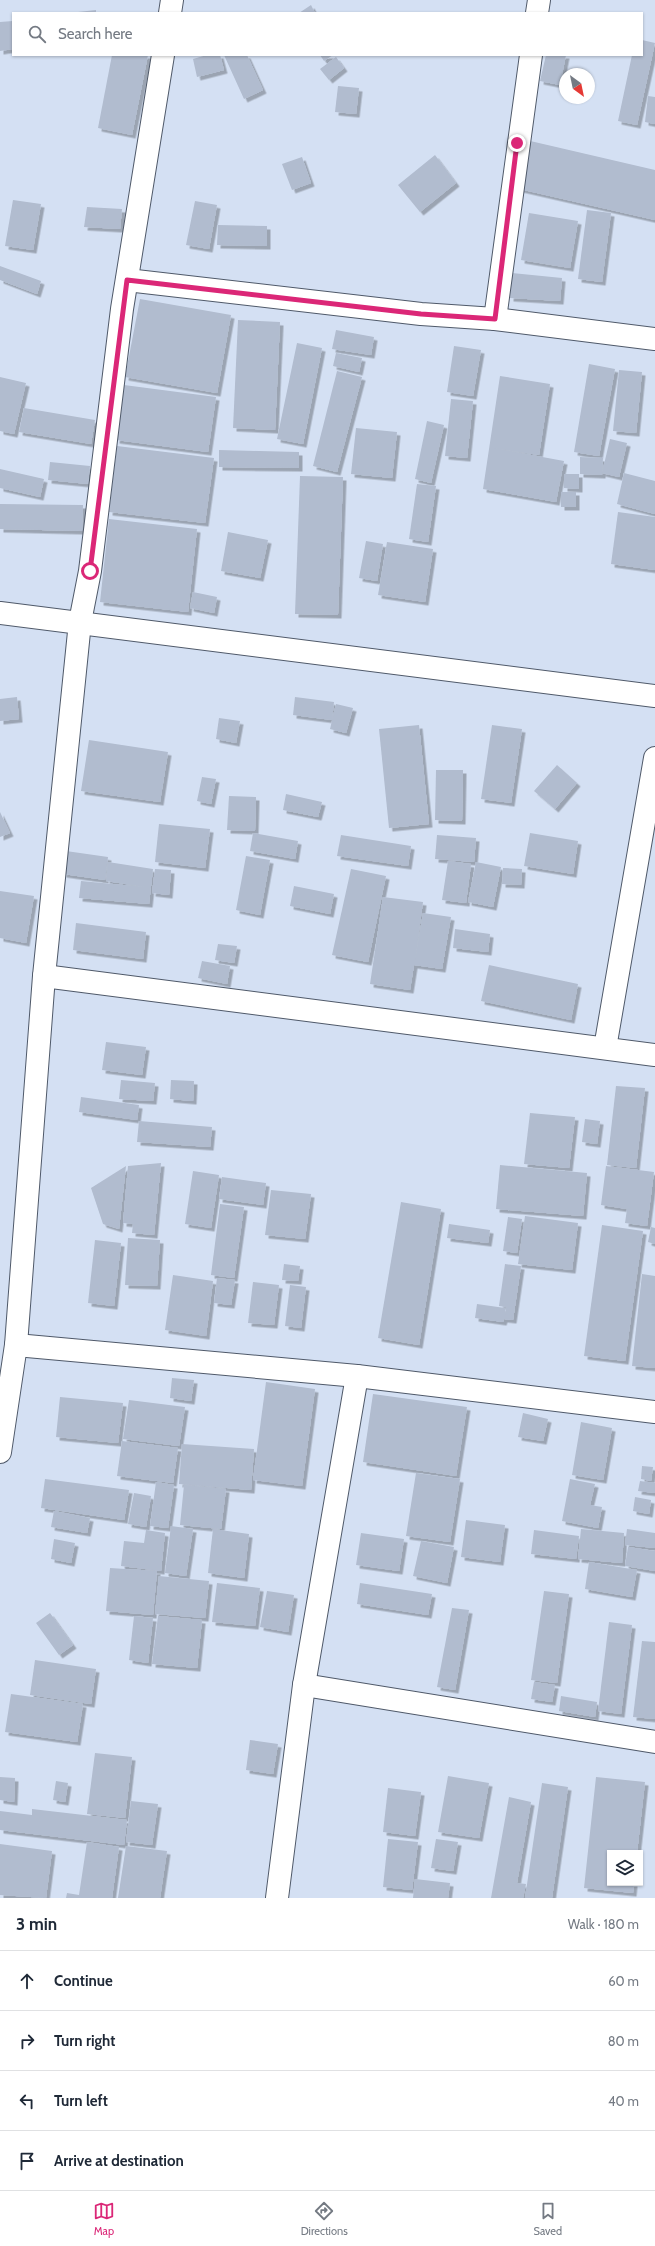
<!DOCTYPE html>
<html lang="en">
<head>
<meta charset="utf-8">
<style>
	:root { --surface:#fff; --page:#f2f2f3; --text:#1f2937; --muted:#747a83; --line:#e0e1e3; --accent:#db2777 }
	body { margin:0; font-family:Cabin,sans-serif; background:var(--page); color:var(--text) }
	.controls { position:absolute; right:12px; bottom:12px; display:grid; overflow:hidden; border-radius:0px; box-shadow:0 1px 3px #0004 }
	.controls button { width:36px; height:36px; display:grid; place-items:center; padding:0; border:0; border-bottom:1px solid var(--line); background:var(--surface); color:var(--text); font:20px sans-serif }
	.compass { position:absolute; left:559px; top:68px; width:36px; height:36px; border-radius:50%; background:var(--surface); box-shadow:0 1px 3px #0004; rotate:147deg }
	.stop { position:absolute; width:12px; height:12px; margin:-9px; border:3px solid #db2777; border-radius:50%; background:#fff }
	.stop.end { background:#db2777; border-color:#fff; box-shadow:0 1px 4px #0008 }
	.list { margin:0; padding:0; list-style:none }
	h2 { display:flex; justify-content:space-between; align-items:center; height:52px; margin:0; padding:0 16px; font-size:17px }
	h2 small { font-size:13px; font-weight:400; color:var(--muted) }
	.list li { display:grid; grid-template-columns:26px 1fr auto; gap:12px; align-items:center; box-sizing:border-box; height:60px; padding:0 16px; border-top:1px solid var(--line) }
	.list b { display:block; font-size:15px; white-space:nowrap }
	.list em { font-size:13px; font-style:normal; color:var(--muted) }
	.icon { flex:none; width:22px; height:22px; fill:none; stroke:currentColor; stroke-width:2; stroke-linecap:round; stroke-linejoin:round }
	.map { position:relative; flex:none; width:655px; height:1898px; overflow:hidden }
	.search { position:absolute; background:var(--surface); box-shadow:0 1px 3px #0004; left:12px; right:12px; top:12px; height:44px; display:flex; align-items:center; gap:10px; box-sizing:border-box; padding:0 14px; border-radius:0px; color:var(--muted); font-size:15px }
	.sheet { height:292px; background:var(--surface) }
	nav { display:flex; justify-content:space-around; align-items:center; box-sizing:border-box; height:56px; border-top:1px solid var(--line); background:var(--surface); font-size:11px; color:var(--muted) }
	nav a { display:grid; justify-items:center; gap:2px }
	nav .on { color:var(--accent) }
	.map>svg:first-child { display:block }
	.building { fill:#b1bccf; filter:url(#shadow) }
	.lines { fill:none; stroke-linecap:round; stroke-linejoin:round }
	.street-casing { stroke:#4f5969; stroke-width:24 }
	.street { stroke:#fff; stroke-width:22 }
	.route { stroke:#db2777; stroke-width:5 }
</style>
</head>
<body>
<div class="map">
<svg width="655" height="1898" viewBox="0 0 655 1898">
	<defs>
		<filter id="shadow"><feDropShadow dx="3.5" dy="3.5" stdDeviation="0" flood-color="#0004"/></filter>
	</defs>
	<rect width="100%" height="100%" fill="#d4e0f3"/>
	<!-- building -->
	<g class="building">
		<polygon points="311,5 315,13 299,13"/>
		<polygon points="96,10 96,13 78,13 78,12"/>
		<polygon points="13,21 13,49 0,51 0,22"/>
		<polygon points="642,40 655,43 637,125 618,121 632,55 642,55"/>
		<polygon points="112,55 148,55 132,135 98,128"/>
		<polygon points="207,55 220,55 224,70 197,77 193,59"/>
		<polygon points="224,55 247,55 263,90 244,99"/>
		<polygon points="320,55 333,55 324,61"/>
		<polygon points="546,55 566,55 560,85 540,81"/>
		<polygon points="336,57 344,68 329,80 320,69"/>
		<polygon points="338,86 359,88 356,114 335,112"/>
		<polygon points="648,96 655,97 655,124 645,122"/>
		<polygon points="526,140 655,170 655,220 515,188"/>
		<polygon points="435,155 456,183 420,212 398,185"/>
		<polygon points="302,157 311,183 292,190 282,164"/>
		<polygon points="13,200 41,204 33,250 5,246"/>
		<polygon points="195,201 217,205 209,249 186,245"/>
		<polygon points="87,207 122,209 120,229 84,227"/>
		<polygon points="587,210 611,213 602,282 578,279"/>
		<polygon points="529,213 578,221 570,268 521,260"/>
		<polygon points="218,225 267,226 267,246 217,245"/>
		<polygon points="0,266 41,281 37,294 0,280"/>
		<polygon points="512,273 562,278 560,301 510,298"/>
		<polygon points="140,299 231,315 217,393 125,377"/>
		<polygon points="238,320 280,322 275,430 233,428"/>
		<polygon points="336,330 374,337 371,355 332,349"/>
		<polygon points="297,343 322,348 303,444 277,439"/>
		<polygon points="454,346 481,350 473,396 447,392"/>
		<polygon points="336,353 362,358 359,372 333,366"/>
		<polygon points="589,364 615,369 599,456 574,452"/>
		<polygon points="619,370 642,372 636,433 613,431"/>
		<polygon points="337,371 362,377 337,472 313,466"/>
		<polygon points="500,376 550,384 539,455 493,448 564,461 556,502 483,489"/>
		<polygon points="0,377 26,383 14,434 0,431"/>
		<polygon points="124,385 216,397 208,452 116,440"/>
		<polygon points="451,399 473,401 467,458 445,456"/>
		<polygon points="24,408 95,420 91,444 19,432"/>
		<polygon points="427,421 444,425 431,483 415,479"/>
		<polygon points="356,428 397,432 392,478 351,474"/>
		<polygon points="610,439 627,443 619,477 602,473"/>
		<polygon points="117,446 214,458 205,523 109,512"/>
		<polygon points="219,450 299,452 299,468 219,467"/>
		<polygon points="580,457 603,458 602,475 580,474"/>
		<polygon points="50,462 90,466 88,484 48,480"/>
		<polygon points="0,469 44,479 40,497 0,488"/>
		<polygon points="624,473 655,481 655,514 617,504"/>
		<polygon points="564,474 579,474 579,489 564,488"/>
		<polygon points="300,476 343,477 338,615 295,614"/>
		<polygon points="417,484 436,486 428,542 409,539"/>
		<rect x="561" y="492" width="15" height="15"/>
		<polygon points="0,504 83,505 82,531 0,529"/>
		<polygon points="618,512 655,517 655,570 611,564"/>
		<polygon points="109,519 197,529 188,612 100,602"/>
		<polygon points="228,532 268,540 260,578 221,571"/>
		<polygon points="366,541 383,544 377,581 359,578"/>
		<polygon points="387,542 433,549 425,602 378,595"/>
		<polygon points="193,592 217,597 214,613 190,608"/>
		<polygon points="17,697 19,719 0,721 0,699"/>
		<polygon points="295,697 334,702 332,720 293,715"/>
		<polygon points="336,704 353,708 346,733 330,729"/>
		<polygon points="219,718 240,721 236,743 216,739"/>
		<polygon points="419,725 429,824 389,828 379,729"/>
		<polygon points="492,725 522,729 511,803 481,799"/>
		<polygon points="89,740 168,752 160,802 81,791"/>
		<polygon points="557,765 577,783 555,809 534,791"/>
		<polygon points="436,770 463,770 462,821 435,820"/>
		<polygon points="202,777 216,779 211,804 197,801"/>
		<polygon points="286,794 322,802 318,817 283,810"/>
		<polygon points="229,796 256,797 255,831 227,830"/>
		<polygon points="0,812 10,833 0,837"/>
		<polygon points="159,824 210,829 205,868 155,862"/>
		<polygon points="253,833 298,841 295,859 250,851"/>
		<polygon points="530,833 578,841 573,874 524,866"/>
		<polygon points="341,835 411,846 408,866 337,856"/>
		<polygon points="437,835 476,838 474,862 435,859"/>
		<polygon points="66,851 108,857 105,880 63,874"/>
		<polygon points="246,856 270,860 260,915 236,910"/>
		<polygon points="448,861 471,864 466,903 442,900"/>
		<polygon points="108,862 153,869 149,904 79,898 81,881 145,887 106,881"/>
		<polygon points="476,862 501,867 493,907 468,902"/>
		<polygon points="503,868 522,869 521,885 502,884"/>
		<polygon points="155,869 171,870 169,895 152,893"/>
		<polygon points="351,869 386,876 368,962 332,955"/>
		<polygon points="294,886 334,894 330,914 290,906"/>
		<polygon points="0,891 34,896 26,943 0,938"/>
		<polygon points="383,897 423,902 415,961 423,913 451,917 442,969 414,965 410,990 370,984"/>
		<polygon points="76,923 146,932 143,959 73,950"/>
		<polygon points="455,929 490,934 488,952 453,948"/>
		<polygon points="218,944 237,946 234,963 215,960"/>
		<polygon points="202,961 230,966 227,984 198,978"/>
		<polygon points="489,965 578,984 571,1020 481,1001"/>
		<polygon points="106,1042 146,1047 142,1075 102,1070"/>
		<polygon points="121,1080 155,1083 153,1101 119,1099"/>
		<polygon points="171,1080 194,1081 193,1101 170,1099"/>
		<polygon points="616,1086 645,1088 636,1168 607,1165"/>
		<polygon points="81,1097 139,1105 137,1120 79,1112"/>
		<polygon points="530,1113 575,1117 569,1168 524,1164"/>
		<polygon points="585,1119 600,1121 597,1144 582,1142"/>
		<polygon points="139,1121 212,1127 210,1147 137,1142"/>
		<polygon points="161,1163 154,1235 132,1233 133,1224 123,1223 128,1166"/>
		<polygon points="500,1165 587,1173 583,1216 496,1209"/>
		<polygon points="126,1166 119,1229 103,1224 91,1188"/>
		<polygon points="606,1166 654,1172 647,1226 625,1223 627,1209 601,1205"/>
		<polygon points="193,1171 219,1175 211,1228 185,1224"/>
		<polygon points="222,1177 266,1183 263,1205 219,1199"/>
		<polygon points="271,1190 311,1194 305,1239 265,1235"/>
		<polygon points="401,1202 441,1209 419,1345 378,1338"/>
		<polygon points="220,1204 244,1207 234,1278 211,1275"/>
		<polygon points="525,1216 578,1223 572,1270 518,1264"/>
		<polygon points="508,1217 522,1219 517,1253 503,1251"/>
		<polygon points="449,1224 490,1230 488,1243 447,1238"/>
		<polygon points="602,1225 643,1231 625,1361 584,1356"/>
		<polygon points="651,1227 655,1228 655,1244 648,1242"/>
		<polygon points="128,1238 160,1240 157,1286 125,1285"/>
		<polygon points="95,1240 121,1243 114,1306 88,1303"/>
		<polygon points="284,1264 300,1266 298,1281 282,1280"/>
		<polygon points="505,1264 521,1266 513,1320 504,1319 503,1322 475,1318 477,1304 505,1308 505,1315 506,1307 499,1306"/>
		<polygon points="642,1274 655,1276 655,1368 632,1366"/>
		<polygon points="173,1275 213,1281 206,1336 165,1330"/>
		<polygon points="217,1278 235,1280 231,1305 214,1303"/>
		<polygon points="253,1282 279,1285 274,1325 248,1323"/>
		<polygon points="290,1285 306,1287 301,1328 285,1326"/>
		<polygon points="172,1378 194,1380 191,1401 170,1398"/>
		<polygon points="266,1382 315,1389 302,1486 253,1480"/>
		<polygon points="373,1394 467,1407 456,1476 363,1462"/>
		<polygon points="60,1397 123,1403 118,1443 56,1437"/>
		<polygon points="129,1400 185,1407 179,1446 123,1439"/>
		<polygon points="523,1413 548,1419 543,1441 518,1437"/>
		<polygon points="581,1422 612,1428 603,1480 572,1475"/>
		<polygon points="122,1441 178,1448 173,1483 117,1476"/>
		<polygon points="182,1444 254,1449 251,1490 179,1484"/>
		<polygon points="642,1466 653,1467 651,1481 641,1479"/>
		<polygon points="416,1473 460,1479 450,1542 406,1536"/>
		<polygon points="45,1479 129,1490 124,1520 41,1508"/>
		<polygon points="570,1479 595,1484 590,1505 602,1507 598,1528 562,1521"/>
		<polygon points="640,1481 655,1483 655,1493 638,1491"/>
		<polygon points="156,1482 174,1485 168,1528 150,1526"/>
		<polygon points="184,1485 226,1489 221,1529 180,1525"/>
		<polygon points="134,1493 151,1496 146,1527 128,1524"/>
		<polygon points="635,1497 651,1500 649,1514 633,1511"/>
		<polygon points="54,1511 90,1518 87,1533 51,1527"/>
		<polygon points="466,1520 505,1525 500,1562 461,1557"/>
		<polygon points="171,1526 193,1529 186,1576 165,1573"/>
		<polygon points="213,1529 249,1534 244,1578 208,1573"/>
		<polygon points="581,1529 624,1533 622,1563 578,1559"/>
		<polygon points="627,1529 655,1533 655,1548 625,1545"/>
		<polygon points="146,1530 165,1533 161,1571 121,1566 124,1541 144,1543"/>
		<polygon points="534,1530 579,1536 576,1559 531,1554"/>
		<polygon points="361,1533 404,1539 399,1571 356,1565"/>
		<polygon points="54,1539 75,1543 71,1563 51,1559"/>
		<polygon points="421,1541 454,1547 447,1583 413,1576"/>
		<polygon points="628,1547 655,1551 655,1571 625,1566"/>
		<polygon points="589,1562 637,1570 632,1597 585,1589"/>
		<polygon points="110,1568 157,1571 153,1615 106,1611"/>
		<polygon points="159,1576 209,1581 205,1618 155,1614"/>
		<polygon points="217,1583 260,1588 255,1626 212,1622"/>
		<polygon points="360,1583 432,1594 428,1615 357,1604"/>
		<polygon points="267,1591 294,1595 288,1632 260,1627"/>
		<polygon points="544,1591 569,1594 557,1683 531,1680"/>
		<polygon points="452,1608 469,1610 455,1690 437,1687"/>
		<polygon points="50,1613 73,1645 59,1655 36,1623"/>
		<polygon points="134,1616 153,1618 148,1663 129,1660"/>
		<polygon points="158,1616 202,1620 197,1668 152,1664"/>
		<polygon points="609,1622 632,1625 621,1714 598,1711"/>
		<polygon points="642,1641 655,1642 655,1719 633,1717"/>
		<polygon points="35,1660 96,1669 91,1704 30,1695"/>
		<polygon points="534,1682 555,1685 552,1702 531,1699"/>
		<polygon points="11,1694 83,1704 77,1742 5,1732"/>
		<polygon points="561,1696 597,1702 595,1717 559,1711"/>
		<polygon points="250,1740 278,1744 273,1774 246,1770"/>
		<polygon points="95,1753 132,1757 125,1818 87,1814"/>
		<polygon points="448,1776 489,1783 479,1838 438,1832"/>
		<polygon points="0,1777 15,1778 14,1802 0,1800"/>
		<polygon points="596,1777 645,1782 637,1853 610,1853 610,1883 634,1883 633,1893 584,1888"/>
		<polygon points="56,1781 68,1783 65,1802 53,1800"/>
		<polygon points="542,1783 568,1787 552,1898 525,1898"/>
		<polygon points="388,1788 421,1792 415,1836 383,1832"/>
		<polygon points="509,1797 531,1802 517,1883 526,1884 523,1898 491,1898"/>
		<polygon points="131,1801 158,1804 152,1845 126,1842"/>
		<polygon points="32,1809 127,1820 124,1845 0,1830 0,1811 32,1815"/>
		<polygon points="388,1839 418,1842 412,1890 383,1887"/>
		<polygon points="436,1839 458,1842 453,1871 431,1868"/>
		<polygon points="87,1842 119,1847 112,1898 66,1898 67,1893 79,1895"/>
		<polygon points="0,1844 52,1851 46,1898 0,1895"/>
		<polygon points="126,1846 167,1851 160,1898 118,1898"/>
		<polygon points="415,1879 450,1883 448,1898 413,1898"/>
	</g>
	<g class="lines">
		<defs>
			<g id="street">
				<polyline points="170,13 172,0"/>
				<polyline points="537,13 539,0"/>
				<polyline points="127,280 421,314 495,319 655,339"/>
				<polyline points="495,319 531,55"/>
				<polyline points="0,613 655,696"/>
				<polyline points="44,976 655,1055"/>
				<polyline points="605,1048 655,758"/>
				<polyline points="16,1345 357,1376 655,1412"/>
				<polyline points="0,1452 16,1345 44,976 80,622 90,571 122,309 163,55"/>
				<polyline points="304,1685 655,1742"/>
				<polyline points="277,1898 304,1685 357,1376"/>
			</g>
		</defs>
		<!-- street casing -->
		<use href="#street" class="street-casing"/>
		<!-- street -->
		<use href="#street" class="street"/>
	</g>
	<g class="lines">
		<!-- route -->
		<polyline class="route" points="90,571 127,280 421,314 495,319 517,143"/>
	</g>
</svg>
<div class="controls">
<button><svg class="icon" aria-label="layers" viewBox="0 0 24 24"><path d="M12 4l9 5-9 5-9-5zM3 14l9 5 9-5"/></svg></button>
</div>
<svg class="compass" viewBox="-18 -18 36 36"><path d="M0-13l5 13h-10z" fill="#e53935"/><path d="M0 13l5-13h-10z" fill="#747a83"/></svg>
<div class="stop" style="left:90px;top:571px"></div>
<div class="stop end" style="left:517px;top:143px"></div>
<div class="search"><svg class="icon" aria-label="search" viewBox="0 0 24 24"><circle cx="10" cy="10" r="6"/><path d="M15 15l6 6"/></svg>Search here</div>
</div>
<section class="sheet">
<h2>3 min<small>Walk · 180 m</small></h2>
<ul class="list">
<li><svg class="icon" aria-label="ahead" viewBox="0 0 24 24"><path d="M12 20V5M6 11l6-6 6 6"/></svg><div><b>Continue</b></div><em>60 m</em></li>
<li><svg class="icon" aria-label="right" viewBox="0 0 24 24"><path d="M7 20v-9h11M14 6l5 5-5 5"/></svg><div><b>Turn right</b></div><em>80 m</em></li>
<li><svg class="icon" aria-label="left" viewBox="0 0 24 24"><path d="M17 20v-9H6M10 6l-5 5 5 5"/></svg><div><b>Turn left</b></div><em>40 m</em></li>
<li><svg class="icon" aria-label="arrive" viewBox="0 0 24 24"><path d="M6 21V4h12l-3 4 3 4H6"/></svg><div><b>Arrive at destination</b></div></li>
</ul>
</section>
<nav>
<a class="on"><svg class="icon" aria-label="map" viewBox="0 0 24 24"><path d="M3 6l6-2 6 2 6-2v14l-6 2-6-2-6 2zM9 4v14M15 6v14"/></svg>Map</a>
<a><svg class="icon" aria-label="directions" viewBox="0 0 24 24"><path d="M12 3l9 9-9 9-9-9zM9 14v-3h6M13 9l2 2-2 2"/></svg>Directions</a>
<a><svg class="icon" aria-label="saved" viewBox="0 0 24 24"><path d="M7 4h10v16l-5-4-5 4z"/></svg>Saved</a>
</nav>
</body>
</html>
